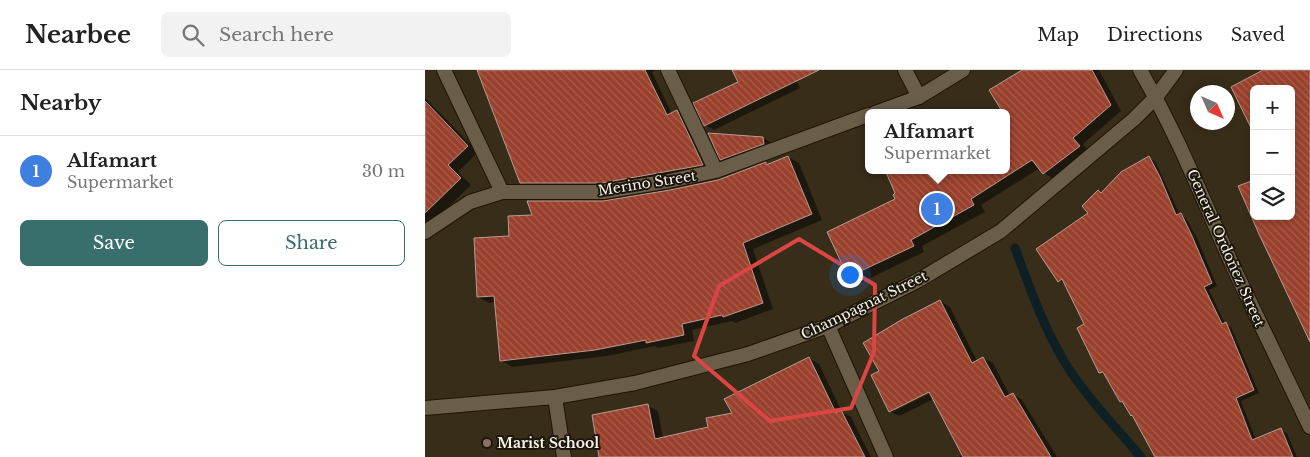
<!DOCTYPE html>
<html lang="en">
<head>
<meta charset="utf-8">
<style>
	:root { --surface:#fff; --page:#f2f2f2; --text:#222; --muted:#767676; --line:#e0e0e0; --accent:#386f6d }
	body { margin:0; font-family:"Libre Baskerville",serif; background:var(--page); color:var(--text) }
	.controls { position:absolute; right:15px; top:15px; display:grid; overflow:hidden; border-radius:8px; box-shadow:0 2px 8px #0003 }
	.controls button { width:45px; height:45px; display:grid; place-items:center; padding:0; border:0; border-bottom:1px solid var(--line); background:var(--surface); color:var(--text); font:25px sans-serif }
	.compass { position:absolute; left:765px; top:15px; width:45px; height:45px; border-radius:50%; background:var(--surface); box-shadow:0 2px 8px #0003; rotate:135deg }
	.you { position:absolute; left:424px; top:204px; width:18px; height:18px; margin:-12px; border:4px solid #fff; border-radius:50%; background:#1a73e8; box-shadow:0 0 0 8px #1a73e833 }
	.badge { display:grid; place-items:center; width:32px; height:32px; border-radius:50%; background:var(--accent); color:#fff; font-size:16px; font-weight:700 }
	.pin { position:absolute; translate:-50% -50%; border:2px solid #fff; box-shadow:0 1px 5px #0006 }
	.popup { position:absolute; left:440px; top:39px; width:145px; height:65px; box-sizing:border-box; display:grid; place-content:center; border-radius:8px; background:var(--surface); filter:drop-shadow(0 1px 4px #0005); font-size:16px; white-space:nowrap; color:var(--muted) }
	.popup b { font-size:19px; color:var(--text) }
	.popup::after { content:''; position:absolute; left:50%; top:100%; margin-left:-10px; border:10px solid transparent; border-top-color:var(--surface) }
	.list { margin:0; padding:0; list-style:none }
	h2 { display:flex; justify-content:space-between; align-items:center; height:65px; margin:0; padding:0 20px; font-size:21px }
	h2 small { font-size:16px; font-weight:400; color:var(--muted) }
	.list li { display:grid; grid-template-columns:32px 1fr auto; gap:15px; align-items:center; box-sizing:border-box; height:70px; padding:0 20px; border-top:1px solid var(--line) }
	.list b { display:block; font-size:19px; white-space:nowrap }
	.list p { margin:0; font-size:16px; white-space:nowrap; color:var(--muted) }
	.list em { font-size:16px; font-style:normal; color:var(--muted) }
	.actions { display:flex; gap:10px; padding:15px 20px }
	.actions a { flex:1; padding:11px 0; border:1px solid var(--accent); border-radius:8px; text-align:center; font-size:18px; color:var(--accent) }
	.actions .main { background:var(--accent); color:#fff }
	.icon { flex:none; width:28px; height:28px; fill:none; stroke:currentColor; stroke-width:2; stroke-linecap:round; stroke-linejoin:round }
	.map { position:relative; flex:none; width:885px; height:387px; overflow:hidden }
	header { display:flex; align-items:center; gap:30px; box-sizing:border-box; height:70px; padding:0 25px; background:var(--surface); border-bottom:1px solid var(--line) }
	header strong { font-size:24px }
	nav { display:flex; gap:28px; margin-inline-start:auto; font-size:18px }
	.search { width:350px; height:45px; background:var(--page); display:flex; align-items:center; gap:12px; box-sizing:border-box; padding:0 18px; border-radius:8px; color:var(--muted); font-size:19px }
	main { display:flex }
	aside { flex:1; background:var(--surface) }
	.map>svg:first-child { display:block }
	.shadow { fill:#0007; fill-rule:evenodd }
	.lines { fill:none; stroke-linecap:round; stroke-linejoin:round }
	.stream { stroke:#0f2025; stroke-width:9 }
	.building { fill:url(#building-back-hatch); stroke:#b89b94 }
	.minor-casing { stroke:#1f1503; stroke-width:16 }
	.tertiary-casing { stroke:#1f1503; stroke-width:16 }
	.secondary-casing { stroke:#1f1503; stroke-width:16 }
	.minor { stroke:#6b5e49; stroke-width:14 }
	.tertiary { stroke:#6b5e49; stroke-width:14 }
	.secondary { stroke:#6b5e49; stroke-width:14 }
	.marked { fill:none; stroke:#db4644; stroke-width:4; stroke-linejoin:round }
	.education-dot { fill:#8d6e63; stroke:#1b160d; stroke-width:2 }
	.labels { text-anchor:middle; stroke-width:4; stroke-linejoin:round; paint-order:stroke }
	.street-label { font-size:14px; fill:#f8f1e4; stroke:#1b160d }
	.poi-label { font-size:14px; font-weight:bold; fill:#f8f1e4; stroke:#1b160d; text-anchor:start }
</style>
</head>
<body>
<header>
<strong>Nearbee</strong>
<div class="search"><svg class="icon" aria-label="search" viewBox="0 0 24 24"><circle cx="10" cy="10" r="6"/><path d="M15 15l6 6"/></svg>Search here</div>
<nav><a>Map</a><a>Directions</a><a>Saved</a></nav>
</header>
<main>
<aside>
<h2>Nearby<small></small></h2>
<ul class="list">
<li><span class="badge" style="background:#3f7fe0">1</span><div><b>Alfamart</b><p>Supermarket</p></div><em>30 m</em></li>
</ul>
<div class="actions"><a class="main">Save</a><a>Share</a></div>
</aside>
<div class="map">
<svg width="885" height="387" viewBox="0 0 885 387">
	<defs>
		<pattern id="building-back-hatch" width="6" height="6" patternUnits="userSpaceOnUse" patternTransform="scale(1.25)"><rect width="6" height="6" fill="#9a412d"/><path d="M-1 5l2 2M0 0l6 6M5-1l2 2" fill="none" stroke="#a95d4b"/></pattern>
	</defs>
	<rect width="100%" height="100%" fill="#382d19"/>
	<!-- shadow -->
	<g class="shadow">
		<polygon points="52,0 231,0 227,2 247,44 252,42 262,47 287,100 188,118 106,118 96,112"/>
		<polygon points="308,0 366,0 375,18 289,60 280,55 315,12"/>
		<polygon points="601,0 674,0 696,41 658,74 665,83 630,110 619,103 615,98 556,135 560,142 497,176 499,182 435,213 424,206 581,100 581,43 567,43 576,37"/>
		<polygon points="0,28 53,82 33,102 46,115 8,152 0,165"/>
		<polygon points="338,68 347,73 306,94 296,89"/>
		<polygon points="363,87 374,93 397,150 328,179 348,239 310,253 307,251 267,260 269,271 233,278 230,276 182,286 87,297 76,290 70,232 64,233 53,227 85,168 109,146 293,111 341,93 344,95"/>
		<polygon points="724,88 730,91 755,145 761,148 773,170 792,216 784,220 800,254 806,257 834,323 816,331 831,370 856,360 862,363 872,387 740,387 707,345 699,333 696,331 682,306 675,302 661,254 640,214 634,211 673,121 677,123"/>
		<path d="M515,231L525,237L552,291L558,288L568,293L585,326L588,324L597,330L632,387H534L538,384L509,329L474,346L465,341L455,301ZM509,318L510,321L469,341V338Z"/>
		<polygon points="384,288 394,294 417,342 426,347 446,387 177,387 223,336 233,341 238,368 284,358 309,343"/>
	</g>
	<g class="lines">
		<!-- stream -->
		<path class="stream" d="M590,178C604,216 618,256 639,291C660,326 690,356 716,387"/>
	</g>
	<!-- building -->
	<g class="building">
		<polygon points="52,0 220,0 242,45 252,40 278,95 177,113 95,113"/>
		<polygon points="307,0 394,0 279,56 268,33 313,12"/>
		<polygon points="597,0 667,0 686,35 648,68 655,76 618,104 607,90 546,129 549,135 486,170 489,176 423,207 402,162 470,129 468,125 470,123 460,100 581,100 581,43 578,43 564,20"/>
		<polygon points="838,0 885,0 885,272 834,164 813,116 829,110 829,146 866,146 866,19 829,19 829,64 806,17"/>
		<polygon points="0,31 43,76 23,95 36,108 0,143"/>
		<polygon points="283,63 338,67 339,74 295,90"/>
		<polygon points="363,86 387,144 318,173 338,233 298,247 297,245 257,254 259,265 221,273 221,270 170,280 75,291 69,226 52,227 49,168 84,166 83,146 107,145 102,131 178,131 245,120 293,110 341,92 341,95"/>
		<polygon points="724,86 735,107 751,145 756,143 767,166 787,213 779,217 797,254 801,252 829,320 811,328 827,370 856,358 868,387 730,387 707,345 706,346 697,331 695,332 678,302 674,303 652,258 659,254 637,209 633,212 611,179 663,143 657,136 673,120 676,123 696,102"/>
		<polygon points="515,230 547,293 558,287 580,327 588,323 626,387 538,387 504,322 464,342 446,305 454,301 438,273 476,250"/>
		<polygon points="384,287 411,343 416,340 440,387 174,387 167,345 223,334 230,369 283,357 281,348 307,343 299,329"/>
	</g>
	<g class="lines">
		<defs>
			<g id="minor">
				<polyline points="19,0 77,122"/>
				<polyline points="243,0 291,101"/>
				<polyline points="480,0 494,27"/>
				<polyline points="450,43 494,27 538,0"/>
				<polyline points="0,162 45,132 77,122 178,122 244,111 291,101 443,45"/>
				<polyline points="403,256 461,387"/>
				<polyline points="130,327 139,387"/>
			</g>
			<polyline id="tertiary" points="0,338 130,327 210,313 323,284 403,256 494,210 576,161 709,49 731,27 751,0"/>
			<path id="secondary" d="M715,0C753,65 780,135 811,203C835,254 860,305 885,357"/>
		</defs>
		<!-- minor casing -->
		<use href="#minor" class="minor-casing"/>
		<!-- tertiary casing -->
		<use href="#tertiary" class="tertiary-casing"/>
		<!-- secondary casing -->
		<use href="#secondary" class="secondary-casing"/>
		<!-- minor -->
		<use href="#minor" class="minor"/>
		<!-- tertiary -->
		<use href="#tertiary" class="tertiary"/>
		<!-- secondary -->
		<use href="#secondary" class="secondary"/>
	</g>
	<!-- marked area -->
	<path class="marked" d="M374,169L450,215L449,282L426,338L345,351L269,286L294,216Z"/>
	<!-- markers -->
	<circle class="education-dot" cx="62" cy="373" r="5"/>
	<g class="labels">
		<!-- street labels -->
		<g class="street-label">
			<text transform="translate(222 113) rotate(-9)" y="5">Merino Street</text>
			<text transform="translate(801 178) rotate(66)" y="5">General Ordoñez Street</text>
			<text transform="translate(439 235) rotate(-26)" y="5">Champagnat Street</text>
		</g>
		<!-- poi labels -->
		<g class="poi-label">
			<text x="72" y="378">Marist School</text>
		</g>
	</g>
</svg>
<div class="controls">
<button>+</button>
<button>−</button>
<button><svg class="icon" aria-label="layers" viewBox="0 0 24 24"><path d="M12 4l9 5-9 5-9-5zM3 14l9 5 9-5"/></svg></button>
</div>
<svg class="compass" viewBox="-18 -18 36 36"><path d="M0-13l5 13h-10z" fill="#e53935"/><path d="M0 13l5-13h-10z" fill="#767676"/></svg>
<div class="you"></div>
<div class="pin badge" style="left:512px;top:139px;background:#3f7fe0">1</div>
<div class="popup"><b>Alfamart</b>Supermarket</div>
</div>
</main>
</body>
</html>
